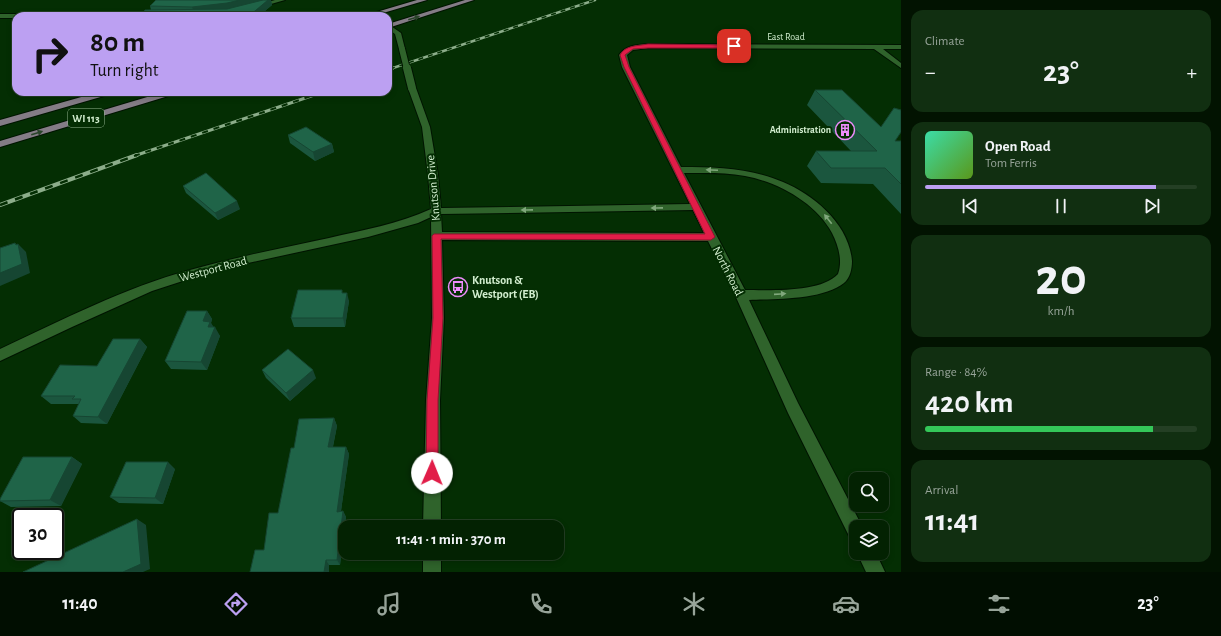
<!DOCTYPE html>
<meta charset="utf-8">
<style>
:root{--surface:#032202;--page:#112f11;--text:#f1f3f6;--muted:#97a499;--line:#243f24;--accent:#bca0f2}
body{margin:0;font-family:"Alegreya Sans",sans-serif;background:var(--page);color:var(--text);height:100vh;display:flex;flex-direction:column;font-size:15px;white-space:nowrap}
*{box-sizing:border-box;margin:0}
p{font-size:13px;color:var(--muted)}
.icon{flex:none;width:22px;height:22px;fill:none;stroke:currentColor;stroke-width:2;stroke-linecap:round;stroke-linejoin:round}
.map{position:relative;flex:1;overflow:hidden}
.side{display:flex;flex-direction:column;gap:10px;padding:10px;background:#021301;width:320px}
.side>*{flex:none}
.hud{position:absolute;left:12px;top:12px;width:380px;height:84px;border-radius:12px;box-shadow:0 2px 6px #0003,0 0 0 1px var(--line);background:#bca0f2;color:#111;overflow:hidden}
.fabs{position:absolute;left:849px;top:472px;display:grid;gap:8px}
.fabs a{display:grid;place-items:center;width:40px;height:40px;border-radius:8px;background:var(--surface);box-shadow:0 2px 6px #0003,0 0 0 1px var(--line);font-size:20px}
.speed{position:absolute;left:12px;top:508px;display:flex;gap:8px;font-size:20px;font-weight:700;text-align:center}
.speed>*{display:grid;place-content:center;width:52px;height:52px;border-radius:50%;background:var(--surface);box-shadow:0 2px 6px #0003,0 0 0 1px var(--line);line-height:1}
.speed .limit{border:2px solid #111;border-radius:6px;background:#fff;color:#111}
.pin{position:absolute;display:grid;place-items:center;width:34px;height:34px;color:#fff;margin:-17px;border-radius:8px;box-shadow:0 2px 6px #0006}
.me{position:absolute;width:44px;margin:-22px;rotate:1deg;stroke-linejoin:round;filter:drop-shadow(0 0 3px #0008)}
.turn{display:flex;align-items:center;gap:14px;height:84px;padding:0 12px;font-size:18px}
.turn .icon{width:52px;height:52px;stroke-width:2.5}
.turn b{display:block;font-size:28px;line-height:34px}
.big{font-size:30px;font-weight:700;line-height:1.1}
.side .widget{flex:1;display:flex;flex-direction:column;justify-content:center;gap:6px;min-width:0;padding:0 14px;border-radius:12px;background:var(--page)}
.side .dial{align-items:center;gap:0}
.dial b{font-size:52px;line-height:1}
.song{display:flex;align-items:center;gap:12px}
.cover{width:48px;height:48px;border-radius:6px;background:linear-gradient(135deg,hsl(160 70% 55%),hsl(90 70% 35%))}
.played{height:4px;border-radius:2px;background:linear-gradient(90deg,var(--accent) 85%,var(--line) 85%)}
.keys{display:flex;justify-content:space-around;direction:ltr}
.heat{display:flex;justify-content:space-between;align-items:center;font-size:22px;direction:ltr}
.charge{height:6px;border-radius:3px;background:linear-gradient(90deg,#34c759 84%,var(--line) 0)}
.trip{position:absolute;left:338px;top:520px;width:226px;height:40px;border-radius:12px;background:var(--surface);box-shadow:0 2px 6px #0003,0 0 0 1px var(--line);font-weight:700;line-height:40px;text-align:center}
.menu{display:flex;height:64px;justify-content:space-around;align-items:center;background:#010e01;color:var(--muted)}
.menu .icon{width:28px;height:28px}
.menu .current{color:var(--accent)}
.menu b{font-size:18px;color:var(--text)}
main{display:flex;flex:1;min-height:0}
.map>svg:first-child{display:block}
</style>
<main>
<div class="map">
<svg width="901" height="572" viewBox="0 0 901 572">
<rect width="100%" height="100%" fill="#042e03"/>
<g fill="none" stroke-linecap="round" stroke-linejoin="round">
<g stroke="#001400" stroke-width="2">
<g id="minor">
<polygon points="275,0 285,0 257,8 254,6"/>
<polygon points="0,14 155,14 158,16 16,16 16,18 0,18"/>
<polygon points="388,24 401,33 405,49 404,50 399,49 395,34 388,29"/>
<path d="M648,44l253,1v4h-18l18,14v5l-27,-19 -226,-1 -15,2 -6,5 3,12 51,100c35,0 69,1 102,15 31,13 66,42 69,79 0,8 -2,17 -8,22 -21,17 -69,16 -95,17l49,103 64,123 1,1h-7v14l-6,-3 -62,-125 -53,-118 -27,-54 -266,-1 2,78 -4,82 1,127h-18l3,-127 6,-82 -1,-101 -13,6 -50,14 -120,26 -56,15 -40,13 -80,36 -72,34v-12c62,-29 124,-61 190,-79 46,-13 92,-22 139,-32 34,-8 69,-14 102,-29l-3,-34 -6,-48 -14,-39 4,-2 4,2 14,39 8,48 3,33 249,-4 -68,-137 -3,-12c7,-10 18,-10 29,-11zM684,173c20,0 41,-1 61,3 33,6 71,27 87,57 6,12 11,27 6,41 -17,19 -69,16 -93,16zM693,210l11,23 -262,-1 -1,-18z"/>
<rect x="423" y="553" width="18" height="19"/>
<polygon points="857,553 876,553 885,572 866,572"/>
</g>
</g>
<g stroke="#001400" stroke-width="2">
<g id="major">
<polygon points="417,0 427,0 373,16 363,16"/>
<polygon points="465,0 474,0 388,28 388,24"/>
<polygon points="99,92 112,92 111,94 0,126 0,120"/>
<polygon points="164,92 176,92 175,94 0,147 0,141"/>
</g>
</g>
<use href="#minor" fill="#2f632b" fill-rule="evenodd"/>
<use href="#major" fill="#847c86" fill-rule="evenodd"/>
<g stroke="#8cad8a" stroke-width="2.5">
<polyline id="rail-far2" points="390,69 595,0"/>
</g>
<g stroke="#8cad8a" stroke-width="3">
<g id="rail-far1">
<polyline points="388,70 393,68"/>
<polyline points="134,156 323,92"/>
</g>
</g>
<g stroke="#8cad8a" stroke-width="4">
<polyline id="rail" points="0,205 137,155"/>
</g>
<use href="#rail-far2" stroke="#042e03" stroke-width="1.5" stroke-dasharray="5" stroke-linecap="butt"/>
<use href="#rail-far1" stroke="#042e03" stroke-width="2" stroke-dasharray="6" stroke-linecap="butt"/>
<use href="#rail" stroke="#042e03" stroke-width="2.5" stroke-dasharray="8" stroke-linecap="butt"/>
<g stroke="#001400" stroke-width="8" stroke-linecap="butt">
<polyline id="minor-bridge-far1" points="402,49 407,69"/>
</g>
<g stroke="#001400" stroke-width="10" stroke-linecap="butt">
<polyline id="minor-bridge" points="407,68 412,88"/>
</g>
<use href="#minor-bridge-far1" stroke="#2f632b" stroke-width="6"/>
<use href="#minor-bridge" stroke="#2f632b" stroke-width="8"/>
</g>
<g fill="#1b563e">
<polygon points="271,0 272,5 259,16 151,10 150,6"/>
<polygon points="815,90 895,141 901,141 901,214 873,184 821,183 807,166 816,151 851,151 807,105"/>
<polygon points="288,135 332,144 334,152 315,161 290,143"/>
<polygon points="183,186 240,209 218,220 186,193"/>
<polygon points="343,293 349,301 345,327 294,327 291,318"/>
<polygon points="207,311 212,319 211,323 213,327 220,336 207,370 171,369 165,361"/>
<polygon points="140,339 147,347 107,424 81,423 73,416 79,404 51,404 41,396 97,366"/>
<polygon points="262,370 316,378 290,401 266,378"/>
<polygon points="334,418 337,426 333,447 346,447 349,454 341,511 343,511 346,517 340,565 329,565 329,572 250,572 264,550 278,513 294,448"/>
<polygon points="72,457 82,464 61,506 11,507 0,501 0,499"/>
<polygon points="175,469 163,504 119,503 110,497"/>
</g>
<g fill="#164632">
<polygon points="240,0 273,0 271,0 272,5 259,16 249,16 229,10 195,14 192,7"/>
<polygon points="332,144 334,152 315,161 313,152"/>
<polygon points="237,201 240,209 218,220 215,213"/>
<polygon points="15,243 19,247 18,244 26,252 30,273 0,286 0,273 16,245"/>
<polygon points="347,293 349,301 345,327 343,318"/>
<polygon points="207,311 212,319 211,323 215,329 215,327 220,336 207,370 201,362 203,321"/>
<polygon points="140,339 147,347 107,424 98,417"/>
<polygon points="313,370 316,378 290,401 286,393"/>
<polygon points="334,418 337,426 331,455 328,447"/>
<polygon points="346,447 349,454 340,518 337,512"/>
<polygon points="72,457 82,464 61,506 50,500"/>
<polygon points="168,462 175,469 163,504 155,498"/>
<polygon points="343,511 346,517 340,565 337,560"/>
<polygon points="137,519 146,525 150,569 143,572 123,572"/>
<polygon points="326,560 329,565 329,572 324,572"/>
</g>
<g fill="#1f6448" stroke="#164632">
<polygon points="156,0 240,0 227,3 192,7 150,6"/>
<polygon points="263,0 268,0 249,16 139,16 145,10 227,9"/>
<polygon points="815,90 842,90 881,127 894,108 901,110 901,132 895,141 901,141 901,184 885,168 831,168 816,151 877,151"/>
<polygon points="306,127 332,144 313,152 288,135"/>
<polygon points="206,173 237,201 215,213 183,186"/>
<polygon points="15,243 16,245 18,244 22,264 0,273 0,248"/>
<polygon points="298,290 342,290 342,293 347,293 343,318 291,318"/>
<polygon points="187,311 207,311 203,321 210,322 208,327 215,327 201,362 165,361"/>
<polygon points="113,339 140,339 98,417 73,416 81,399 72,399 75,396 41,396 60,365 97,366"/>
<polygon points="288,349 313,370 286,393 262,370"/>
<polygon points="334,418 328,447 346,447 337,512 343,511 337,560 326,560 324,572 250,572 255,550 264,550 269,513 278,513 291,448 294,448 299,419"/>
<polygon points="23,457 72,457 50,500 0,501 0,499"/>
<polygon points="126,462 168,462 155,498 110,497"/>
<polygon points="137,519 141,564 123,572 23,572"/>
</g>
<defs><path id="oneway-solid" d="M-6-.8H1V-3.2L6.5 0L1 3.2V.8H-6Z"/></defs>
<g fill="#2a452a">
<use href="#oneway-solid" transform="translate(414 18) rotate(-17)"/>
<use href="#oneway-solid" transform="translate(37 133) rotate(-17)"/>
</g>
<g fill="#80a87c">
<use href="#oneway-solid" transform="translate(712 170) rotate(-178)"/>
<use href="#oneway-solid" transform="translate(657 208) rotate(179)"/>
<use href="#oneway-solid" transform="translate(527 210) rotate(179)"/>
<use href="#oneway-solid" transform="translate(828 219) rotate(-128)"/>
<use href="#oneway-solid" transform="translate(780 294) rotate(-4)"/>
</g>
<path fill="#e11d48" stroke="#92132f" d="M648,44l86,1 2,1 -2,2h-86l-15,1 -8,6 4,12 86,170 -4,3 -270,-1 2,79 -5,82v73l-2,4 -4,2 -4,-2 -2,-4 1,-73 6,-82 -1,-82 2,-2h271l-81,-167 -4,-12c5,-10 18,-9 28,-11z"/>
<defs>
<g id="building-ring" transform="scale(1)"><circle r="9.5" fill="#042e03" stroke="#ec8cfa" stroke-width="1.5"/><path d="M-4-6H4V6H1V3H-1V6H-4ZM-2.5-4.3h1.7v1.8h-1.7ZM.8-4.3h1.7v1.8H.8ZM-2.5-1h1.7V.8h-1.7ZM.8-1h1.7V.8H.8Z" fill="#ec8cfa"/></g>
<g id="bus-ring" transform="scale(1)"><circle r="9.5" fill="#042e03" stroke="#ec8cfa" stroke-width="1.5"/><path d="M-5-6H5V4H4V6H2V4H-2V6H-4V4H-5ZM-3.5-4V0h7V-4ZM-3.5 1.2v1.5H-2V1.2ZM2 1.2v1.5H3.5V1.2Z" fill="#ec8cfa"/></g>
</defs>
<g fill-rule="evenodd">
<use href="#building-ring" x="845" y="130"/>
<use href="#bus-ring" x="458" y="287"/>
</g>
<g text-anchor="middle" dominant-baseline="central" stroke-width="4" stroke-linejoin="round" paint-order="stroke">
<g font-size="10" fill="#d1edce" stroke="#042e03">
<text x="786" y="37">East Road</text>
</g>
<g font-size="10" font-weight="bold" fill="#d1edce" stroke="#042e03" text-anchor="end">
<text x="831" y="130">Administration</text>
</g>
<rect fill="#042e03" stroke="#94b491" stroke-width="1" x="68" y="109" width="36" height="18" rx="3"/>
<g font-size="11" font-weight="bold" fill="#d1edce">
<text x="86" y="118">WI 113</text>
</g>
<g font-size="12" fill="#d1edce" stroke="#042e03">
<text transform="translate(433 188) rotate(-95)">Knutson Drive</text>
<text transform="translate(213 269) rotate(-15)">Westport Road</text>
<text transform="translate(728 271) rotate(63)">North Road</text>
</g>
<g font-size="12" font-weight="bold" fill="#d1edce" stroke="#042e03" text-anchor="start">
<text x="472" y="280">Knutson &amp;<tspan x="472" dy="14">Westport (EB)</tspan></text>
</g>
</g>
</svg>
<div class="fabs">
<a><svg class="icon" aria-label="search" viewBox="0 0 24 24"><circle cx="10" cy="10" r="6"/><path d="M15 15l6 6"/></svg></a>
<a><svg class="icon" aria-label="layers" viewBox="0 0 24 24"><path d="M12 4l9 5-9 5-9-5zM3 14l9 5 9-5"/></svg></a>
</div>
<div class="speed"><div class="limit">30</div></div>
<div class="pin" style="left:734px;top:46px;background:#d93025"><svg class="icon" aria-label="arrive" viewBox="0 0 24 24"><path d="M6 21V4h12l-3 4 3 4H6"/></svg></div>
<svg class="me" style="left:432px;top:473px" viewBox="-20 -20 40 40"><circle r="19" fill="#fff"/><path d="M0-13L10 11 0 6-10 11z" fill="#e11d48"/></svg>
<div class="trip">11:41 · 1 min · 370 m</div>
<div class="hud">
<div class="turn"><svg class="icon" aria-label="right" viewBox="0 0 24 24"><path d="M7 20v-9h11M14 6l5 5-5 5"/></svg><div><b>80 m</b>Turn right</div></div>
</div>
</div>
<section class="side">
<div class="widget"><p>Climate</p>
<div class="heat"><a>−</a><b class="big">23°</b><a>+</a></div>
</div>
<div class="widget">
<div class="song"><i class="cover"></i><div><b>Open Road</b><p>Tom Ferris</p></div></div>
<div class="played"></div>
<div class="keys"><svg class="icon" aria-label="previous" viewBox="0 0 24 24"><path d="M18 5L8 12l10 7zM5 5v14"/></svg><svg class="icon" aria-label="pause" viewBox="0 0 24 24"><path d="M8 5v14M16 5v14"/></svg><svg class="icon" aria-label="next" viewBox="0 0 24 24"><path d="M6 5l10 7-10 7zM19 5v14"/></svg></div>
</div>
<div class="widget dial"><b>20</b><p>km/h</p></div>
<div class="widget"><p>Range · 84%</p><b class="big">420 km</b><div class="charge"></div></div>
<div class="widget"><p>Arrival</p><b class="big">11:41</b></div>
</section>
</main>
<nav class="menu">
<b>11:40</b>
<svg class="icon current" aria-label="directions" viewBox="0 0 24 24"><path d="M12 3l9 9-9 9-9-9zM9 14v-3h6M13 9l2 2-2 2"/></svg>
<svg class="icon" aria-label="music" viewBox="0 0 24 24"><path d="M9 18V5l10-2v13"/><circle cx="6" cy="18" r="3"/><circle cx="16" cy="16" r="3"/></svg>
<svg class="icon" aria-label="phone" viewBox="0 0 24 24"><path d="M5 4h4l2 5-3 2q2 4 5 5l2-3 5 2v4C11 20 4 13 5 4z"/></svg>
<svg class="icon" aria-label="climate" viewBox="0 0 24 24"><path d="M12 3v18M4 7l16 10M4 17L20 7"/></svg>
<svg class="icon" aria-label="car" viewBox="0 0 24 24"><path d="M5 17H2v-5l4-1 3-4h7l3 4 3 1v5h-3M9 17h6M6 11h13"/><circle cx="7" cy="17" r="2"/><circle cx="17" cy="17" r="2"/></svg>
<svg class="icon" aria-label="filters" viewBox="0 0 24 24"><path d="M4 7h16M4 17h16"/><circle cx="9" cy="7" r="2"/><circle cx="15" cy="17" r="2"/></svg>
<b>23°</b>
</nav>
